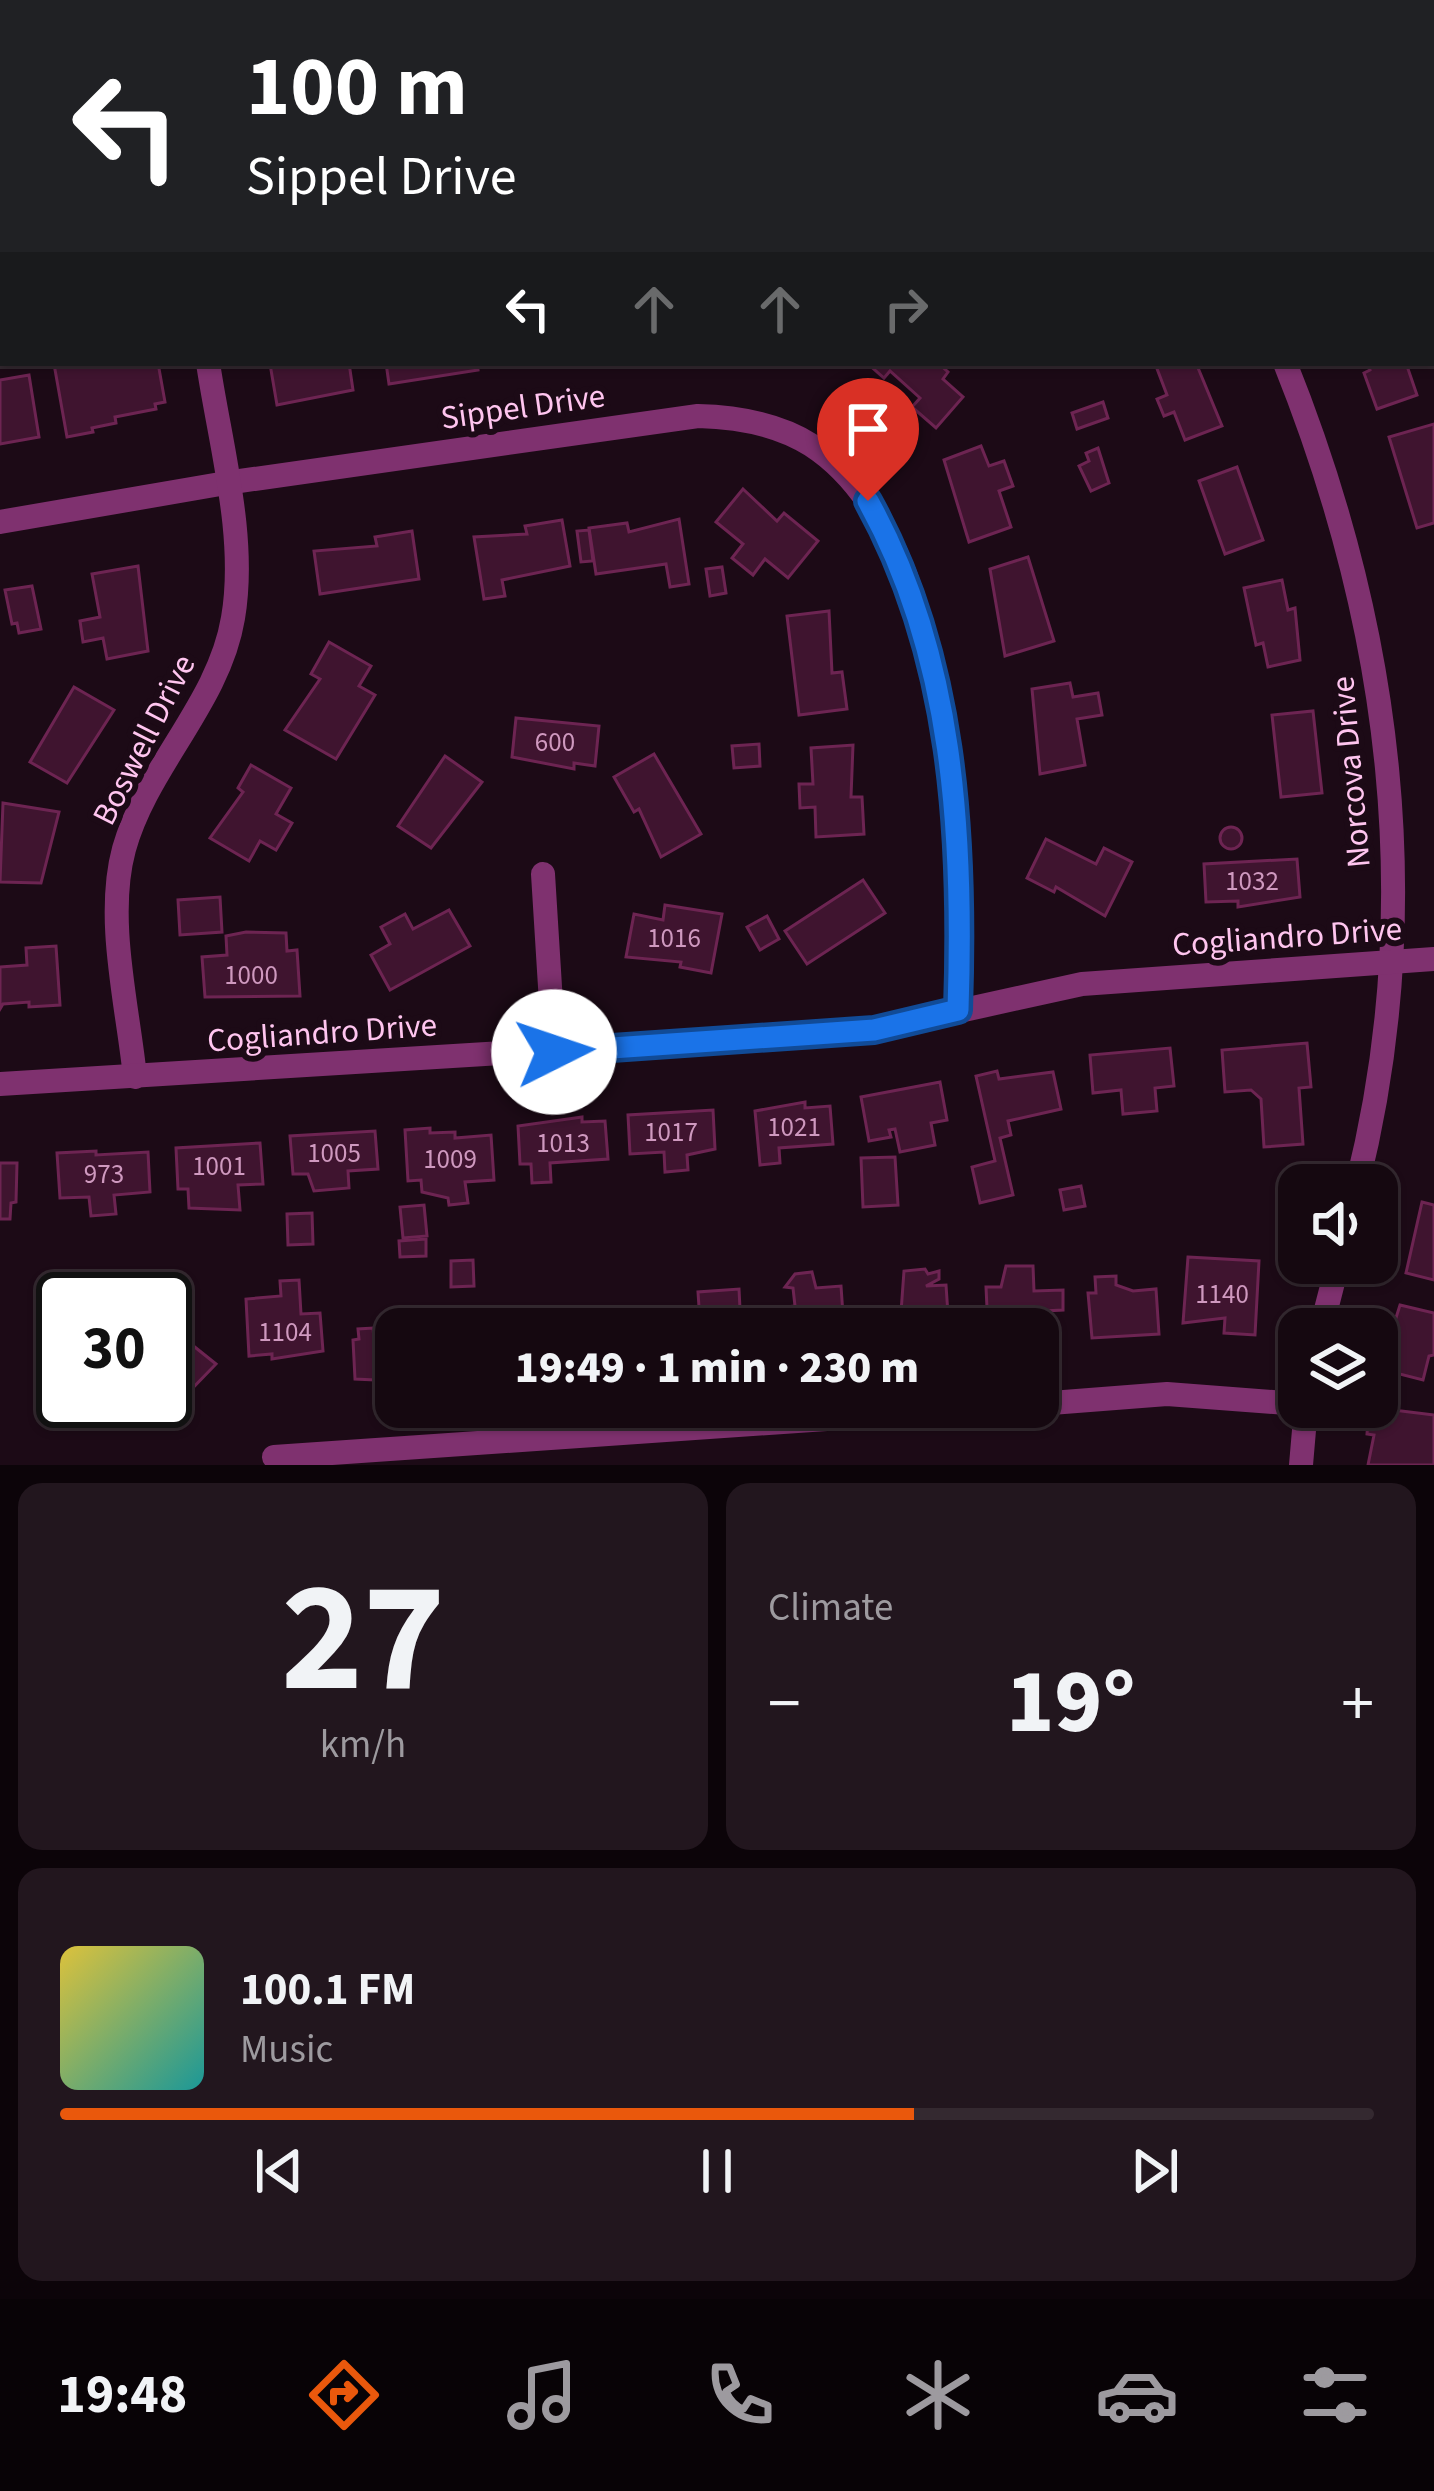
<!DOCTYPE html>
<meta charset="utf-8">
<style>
:root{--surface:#150810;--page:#22161e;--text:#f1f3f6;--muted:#9d9a9f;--line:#342930;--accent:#ea580c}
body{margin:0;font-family:"Source Sans 3",sans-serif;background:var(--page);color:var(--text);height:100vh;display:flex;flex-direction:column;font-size:45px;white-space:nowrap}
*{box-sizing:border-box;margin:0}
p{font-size:39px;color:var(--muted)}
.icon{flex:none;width:66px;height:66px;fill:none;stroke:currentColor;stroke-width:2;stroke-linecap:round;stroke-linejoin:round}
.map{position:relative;height:1465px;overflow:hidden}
.side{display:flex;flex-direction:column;gap:18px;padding:18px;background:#0c0409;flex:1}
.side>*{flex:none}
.guide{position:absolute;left:0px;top:0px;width:1434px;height:366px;box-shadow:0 3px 9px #0004,0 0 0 3px var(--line);background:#202124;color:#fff;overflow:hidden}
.tools{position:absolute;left:1278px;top:1164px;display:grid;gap:24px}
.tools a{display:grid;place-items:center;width:120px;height:120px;border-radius:24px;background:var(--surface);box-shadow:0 3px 9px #0004,0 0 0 3px var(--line);font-size:60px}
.speed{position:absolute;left:36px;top:1272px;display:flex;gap:24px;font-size:60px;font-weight:700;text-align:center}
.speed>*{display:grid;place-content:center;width:156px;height:156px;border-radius:50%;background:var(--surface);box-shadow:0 3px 9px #0004,0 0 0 3px var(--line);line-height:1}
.speed .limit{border:6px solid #111;border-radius:18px;background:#fff;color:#111}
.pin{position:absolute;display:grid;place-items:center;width:102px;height:102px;color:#fff;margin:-123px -51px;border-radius:50% 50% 50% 0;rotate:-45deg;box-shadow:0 0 12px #0007}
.pin .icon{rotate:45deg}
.me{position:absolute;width:132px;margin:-66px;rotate:86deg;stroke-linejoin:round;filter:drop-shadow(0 0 9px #0008)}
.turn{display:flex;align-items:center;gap:42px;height:252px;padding:0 48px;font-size:54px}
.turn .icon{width:156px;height:156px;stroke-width:2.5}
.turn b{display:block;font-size:84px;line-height:102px}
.lanes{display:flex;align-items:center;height:114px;padding:0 48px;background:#0003;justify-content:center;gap:60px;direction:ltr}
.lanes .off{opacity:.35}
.big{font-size:90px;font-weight:800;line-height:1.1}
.side .card{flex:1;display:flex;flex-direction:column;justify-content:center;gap:18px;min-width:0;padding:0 42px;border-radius:24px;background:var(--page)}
.side .dial{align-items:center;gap:0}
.dial b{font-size:156px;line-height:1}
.song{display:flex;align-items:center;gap:36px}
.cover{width:144px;height:144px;border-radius:18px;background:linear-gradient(135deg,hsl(50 70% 55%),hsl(180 70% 35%))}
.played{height:12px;border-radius:6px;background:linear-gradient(90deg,var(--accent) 65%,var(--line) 65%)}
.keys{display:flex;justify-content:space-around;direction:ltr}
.heat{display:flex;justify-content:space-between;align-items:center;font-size:66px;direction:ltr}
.side .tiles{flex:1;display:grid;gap:18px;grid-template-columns:1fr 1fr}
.card:last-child{grid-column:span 2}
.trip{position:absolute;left:375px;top:1308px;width:684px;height:120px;border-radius:24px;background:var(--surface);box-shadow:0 3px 9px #0004,0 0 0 3px var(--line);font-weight:800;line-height:120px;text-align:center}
.tab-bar{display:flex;height:192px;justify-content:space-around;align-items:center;background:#080306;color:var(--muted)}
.tab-bar .icon{width:84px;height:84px}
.tab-bar .current{color:var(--accent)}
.tab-bar b{font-size:54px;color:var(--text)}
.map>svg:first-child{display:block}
</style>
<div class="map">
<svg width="1434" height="1465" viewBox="0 0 1434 1465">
<rect width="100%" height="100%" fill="#1c0a16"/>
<g fill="#3f142f" stroke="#6d2452" stroke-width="3">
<polygon points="158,363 165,402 155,404 156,409 115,417 116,423 92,428 93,432 67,437 54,364"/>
<polygon points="275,363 349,363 353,390 277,405 270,364"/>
<polygon points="386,363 477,363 478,370 389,384"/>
<polygon points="867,363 938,363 948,372 943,379 963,397 936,428 912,407 920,398 890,371 884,378"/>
<polygon points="1163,363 1196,363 1222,426 1185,440 1174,412 1164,416 1157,399 1167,395 1156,366"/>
<polygon points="1368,363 1406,363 1417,395 1377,409 1364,373 1370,370"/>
<polygon points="29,375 39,437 0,444 0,380"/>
<polygon points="1103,402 1108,418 1077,429 1072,413"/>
<polygon points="1434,424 1434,523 1417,528 1389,437"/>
<polygon points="981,446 989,466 1004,461 1013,486 999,491 1011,527 969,542 944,460"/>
<polygon points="1098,448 1109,483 1091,491 1079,466 1089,461 1086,453"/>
<polygon points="1237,467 1263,540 1225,554 1199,481"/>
<polygon points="743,489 777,521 784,513 818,541 788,578 765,559 753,575 732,558 743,544 716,522"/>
<polygon points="679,519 689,584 670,587 666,564 596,574 589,528 627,523 629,532"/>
<polygon points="562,520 570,566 502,580 505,596 484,599 474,537 527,534 525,526"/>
<polygon points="589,530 593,561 581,562 577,531"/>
<polygon points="412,531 419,579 320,594 314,551 377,546 375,537"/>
<polygon points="1028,557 1054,641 1005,656 990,569"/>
<polygon points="138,566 148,651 107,659 103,638 83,642 80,621 100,617 92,574"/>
<polygon points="722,567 726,593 710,596 706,569"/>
<polygon points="1282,580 1288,610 1295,608 1300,660 1268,667 1263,643 1256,645 1244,588"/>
<polygon points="32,586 41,629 19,633 17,623 12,624 5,590"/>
<polygon points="829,611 832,673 842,672 847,709 799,715 787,616"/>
<polygon points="329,642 371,666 359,686 375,695 336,759 285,730 320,679 311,674"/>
<polygon points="1070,683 1073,697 1098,693 1102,715 1077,719 1085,765 1040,774 1032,689"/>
<polygon points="74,687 114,710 67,783 30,762"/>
<polygon points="1313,711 1322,793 1281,797 1272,715"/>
<polygon points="516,718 599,726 595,766 574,763 574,769 512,757"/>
<polygon points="759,744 760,766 734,768 732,746"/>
<polygon points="853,745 851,797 862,797 864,834 816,837 815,807 800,808 799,784 813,784 811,748"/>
<polygon points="654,754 701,834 661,857 639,809 634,812 614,777"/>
<polygon points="445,756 482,782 431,848 398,826"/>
<polygon points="251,765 291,788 276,814 292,823 276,850 260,841 249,861 210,838 243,792 238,788"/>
<polygon points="3,803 59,812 41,883 0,882"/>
<circle cx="1231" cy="838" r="11"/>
<polygon points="1046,839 1096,864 1104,848 1132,862 1105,916 1056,887 1054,892 1027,878"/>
<polygon points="1297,859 1300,897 1238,907 1238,901 1206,902 1204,864"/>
<polygon points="863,880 885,913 807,964 785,931"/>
<polygon points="220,897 222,932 180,935 178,900"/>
<polygon points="665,905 722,914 711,973 680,967 681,962 626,957 634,914 663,920"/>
<polygon points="449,910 470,946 390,990 371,955 390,944 381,927 405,914 413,929"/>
<polygon points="767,916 779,939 760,950 747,927"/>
<polygon points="246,932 286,933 287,951 297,950 300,996 205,997 202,957 227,955 226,936"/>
<polygon points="56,946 60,1005 29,1007 29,1002 3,1004 0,1009 0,967 27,965 26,948"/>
<polygon points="1307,1043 1311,1087 1299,1088 1303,1144 1264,1147 1261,1099 1251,1090 1225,1092 1222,1050"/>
<polygon points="1170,1048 1174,1086 1155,1088 1157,1111 1123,1114 1121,1090 1093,1093 1090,1055"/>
<polygon points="997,1071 999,1079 1053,1072 1061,1109 1008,1121 1011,1135 1000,1138 1013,1195 980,1203 972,1167 995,1161 976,1076"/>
<polygon points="940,1082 947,1120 931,1123 935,1145 900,1152 895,1129 889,1130 891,1137 869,1141 861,1097"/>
<polygon points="805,1102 805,1108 830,1106 833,1144 779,1148 780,1163 760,1165 755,1111"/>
<polygon points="713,1110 715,1149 687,1155 688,1170 665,1172 664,1152 630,1154 628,1115"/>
<polygon points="582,1117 582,1122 605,1121 608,1159 550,1163 551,1182 532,1183 531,1164 520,1164 518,1126"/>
<polygon points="430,1128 430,1133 455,1132 455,1138 491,1135 494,1180 465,1182 468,1203 449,1205 448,1198 422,1192 421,1180 408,1181 405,1130"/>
<polygon points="375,1131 378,1169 348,1171 349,1188 314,1191 308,1174 293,1174 290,1136"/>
<polygon points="260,1143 263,1184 238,1185 240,1210 189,1208 188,1189 178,1189 176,1148"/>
<polygon points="96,1151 96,1155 148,1152 150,1192 114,1195 116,1214 91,1216 89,1197 60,1198 57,1153"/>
<polygon points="895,1157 898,1205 863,1207 861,1158"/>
<polygon points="0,1163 17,1163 16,1202 11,1203 10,1219 0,1219"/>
<polygon points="1081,1186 1085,1206 1064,1210 1060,1190"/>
<polygon points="1422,1202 1434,1205 1434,1280 1406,1273"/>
<polygon points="424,1205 427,1236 403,1238 400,1207"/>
<polygon points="312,1213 313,1244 288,1245 287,1214"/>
<polygon points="426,1239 426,1256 400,1257 399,1241"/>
<polygon points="1188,1257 1259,1261 1255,1335 1224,1333 1225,1318 1183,1323"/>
<polygon points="473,1260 474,1286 451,1287 451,1261"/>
<polygon points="1006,1266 1033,1266 1034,1291 1063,1290 1063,1310 1044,1311 1045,1342 1038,1342 1038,1329 988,1329 986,1287 1001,1287"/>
<polygon points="925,1269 928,1274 939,1271 939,1279 926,1286 946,1285 949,1329 876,1329 875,1314 901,1312 904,1271"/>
<polygon points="812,1272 816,1288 841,1286 844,1329 772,1329 771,1319 786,1318 785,1307 795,1306 793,1288 785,1287 795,1274"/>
<polygon points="1116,1276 1116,1285 1133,1291 1156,1289 1159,1334 1092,1338 1088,1293 1096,1293 1095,1277"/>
<polygon points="299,1280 301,1314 320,1313 323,1351 272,1359 272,1354 249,1356 246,1299 281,1296 280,1281"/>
<polygon points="739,1289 741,1329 672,1329 671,1309 699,1307 698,1292"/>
<polygon points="1400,1305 1434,1313 1434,1355 1429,1356 1423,1380 1380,1369"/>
<polygon points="635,1310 637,1329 563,1329 563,1320"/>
<polygon points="519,1313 531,1316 531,1327 494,1329 499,1329 498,1314"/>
<polygon points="373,1328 374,1339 396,1337 396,1381 355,1379 353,1340 359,1339 358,1329"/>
<polygon points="181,1336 216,1364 187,1394 193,1399 186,1407 180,1403 169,1417 150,1401 165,1401 165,1357"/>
<polygon points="1369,1407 1434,1415 1434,1465 1368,1465 1374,1435 1367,1434"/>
</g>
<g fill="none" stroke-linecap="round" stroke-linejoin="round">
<g stroke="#7f316f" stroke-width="24">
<polyline points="1139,0 1140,3"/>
<polyline points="614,3 635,0"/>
<polyline points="0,91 3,90"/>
<path d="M1285,363c106,264 142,543 72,822"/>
<path d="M0,522l226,-39 472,-67c39,1 80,8 113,29 143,92 152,412 147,565"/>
<polyline points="543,874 554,1051"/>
<path d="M135,1077c-7,-70 -30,-158 -11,-228 23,-83 95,-146 109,-231 14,-81 -13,-174 -25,-255"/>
<polyline points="0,1084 873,1030 1082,984 1434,959"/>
<polyline points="1321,1329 1338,1263"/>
<polyline points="1038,1404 1167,1394 1299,1404"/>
<polyline points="274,1457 1001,1407"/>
<polyline points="1301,1465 1306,1407"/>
</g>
</g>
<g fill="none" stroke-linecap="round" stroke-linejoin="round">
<g stroke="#114b97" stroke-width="30">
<path id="route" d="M554,1052l320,-22 84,-20c6,-174 -4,-354 -90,-509"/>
</g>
<use href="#route" stroke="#1a73e8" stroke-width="21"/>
</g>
<g text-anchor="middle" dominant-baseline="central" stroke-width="12" stroke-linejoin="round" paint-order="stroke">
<g font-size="27" fill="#cf99bf">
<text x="555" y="742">600</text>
<text x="1252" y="881">1032</text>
<text x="674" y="938">1016</text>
<text x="251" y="975">1000</text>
<text x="794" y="1127">1021</text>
<text x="671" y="1132">1017</text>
<text x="563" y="1143">1013</text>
<text x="334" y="1153">1005</text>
<text x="450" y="1159">1009</text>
<text x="219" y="1166">1001</text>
<text x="104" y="1174">973</text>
<text x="1222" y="1294">1140</text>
<text x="285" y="1332">1104</text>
</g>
<g font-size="33" fill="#ffc5ef" stroke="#1c0a16">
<text transform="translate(523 407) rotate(-8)">Sippel Drive</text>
<text transform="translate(144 740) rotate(-63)">Boswell Drive</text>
<text transform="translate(1351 772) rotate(-95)">Norcova Drive</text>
<text transform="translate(1287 937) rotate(-4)">Cogliandro Drive</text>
<text transform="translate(322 1033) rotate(-4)">Cogliandro Drive</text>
</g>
</g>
</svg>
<div class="tools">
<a><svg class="icon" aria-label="sound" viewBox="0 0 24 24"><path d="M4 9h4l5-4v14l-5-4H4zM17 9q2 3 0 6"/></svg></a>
<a><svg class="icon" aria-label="layers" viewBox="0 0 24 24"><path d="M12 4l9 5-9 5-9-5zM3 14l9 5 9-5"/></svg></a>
</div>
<div class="speed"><div class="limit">30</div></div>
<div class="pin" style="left:868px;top:501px;background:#d93025"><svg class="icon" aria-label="arrive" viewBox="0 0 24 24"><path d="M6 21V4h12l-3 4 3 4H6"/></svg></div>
<svg class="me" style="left:554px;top:1052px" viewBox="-20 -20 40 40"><circle r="19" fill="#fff"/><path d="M0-13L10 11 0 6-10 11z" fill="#1a73e8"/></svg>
<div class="trip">19:49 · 1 min · 230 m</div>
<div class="guide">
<div class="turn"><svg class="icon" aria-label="left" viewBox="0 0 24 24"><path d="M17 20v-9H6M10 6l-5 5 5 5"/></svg><div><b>100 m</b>Sippel Drive</div></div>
<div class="lanes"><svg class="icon" aria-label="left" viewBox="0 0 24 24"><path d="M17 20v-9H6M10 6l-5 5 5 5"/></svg><svg class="icon off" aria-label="ahead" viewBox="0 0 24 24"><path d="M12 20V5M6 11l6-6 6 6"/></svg><svg class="icon off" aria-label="ahead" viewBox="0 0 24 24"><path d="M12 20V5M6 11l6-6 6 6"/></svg><svg class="icon off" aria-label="right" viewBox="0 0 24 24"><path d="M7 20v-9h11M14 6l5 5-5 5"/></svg></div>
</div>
</div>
<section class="side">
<div class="tiles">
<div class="card dial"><b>27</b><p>km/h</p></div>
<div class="card"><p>Climate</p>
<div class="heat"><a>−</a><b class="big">19°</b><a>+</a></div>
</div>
<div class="card">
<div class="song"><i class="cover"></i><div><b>100.1 FM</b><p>Music</p></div></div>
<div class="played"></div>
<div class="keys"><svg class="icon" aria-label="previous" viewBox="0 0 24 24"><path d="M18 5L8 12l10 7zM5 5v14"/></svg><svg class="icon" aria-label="pause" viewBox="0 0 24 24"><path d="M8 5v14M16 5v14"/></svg><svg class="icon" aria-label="next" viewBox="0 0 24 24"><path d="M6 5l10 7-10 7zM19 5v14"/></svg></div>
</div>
</div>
</section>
<nav class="tab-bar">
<b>19:48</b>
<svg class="icon current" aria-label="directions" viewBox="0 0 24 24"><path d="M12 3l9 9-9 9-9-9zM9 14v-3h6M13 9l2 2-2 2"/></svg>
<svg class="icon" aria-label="music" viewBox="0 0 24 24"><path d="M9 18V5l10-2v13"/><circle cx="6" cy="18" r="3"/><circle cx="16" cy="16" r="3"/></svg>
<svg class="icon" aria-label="phone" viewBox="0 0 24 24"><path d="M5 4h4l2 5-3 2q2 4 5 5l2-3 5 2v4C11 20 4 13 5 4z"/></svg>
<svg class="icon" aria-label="climate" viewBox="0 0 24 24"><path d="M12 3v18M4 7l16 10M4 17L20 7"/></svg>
<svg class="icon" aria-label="car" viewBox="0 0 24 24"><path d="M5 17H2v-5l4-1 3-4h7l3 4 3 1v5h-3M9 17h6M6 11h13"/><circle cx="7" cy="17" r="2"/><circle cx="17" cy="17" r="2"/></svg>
<svg class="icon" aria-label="filters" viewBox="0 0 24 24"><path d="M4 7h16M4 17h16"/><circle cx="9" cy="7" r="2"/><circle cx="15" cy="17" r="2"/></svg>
</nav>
